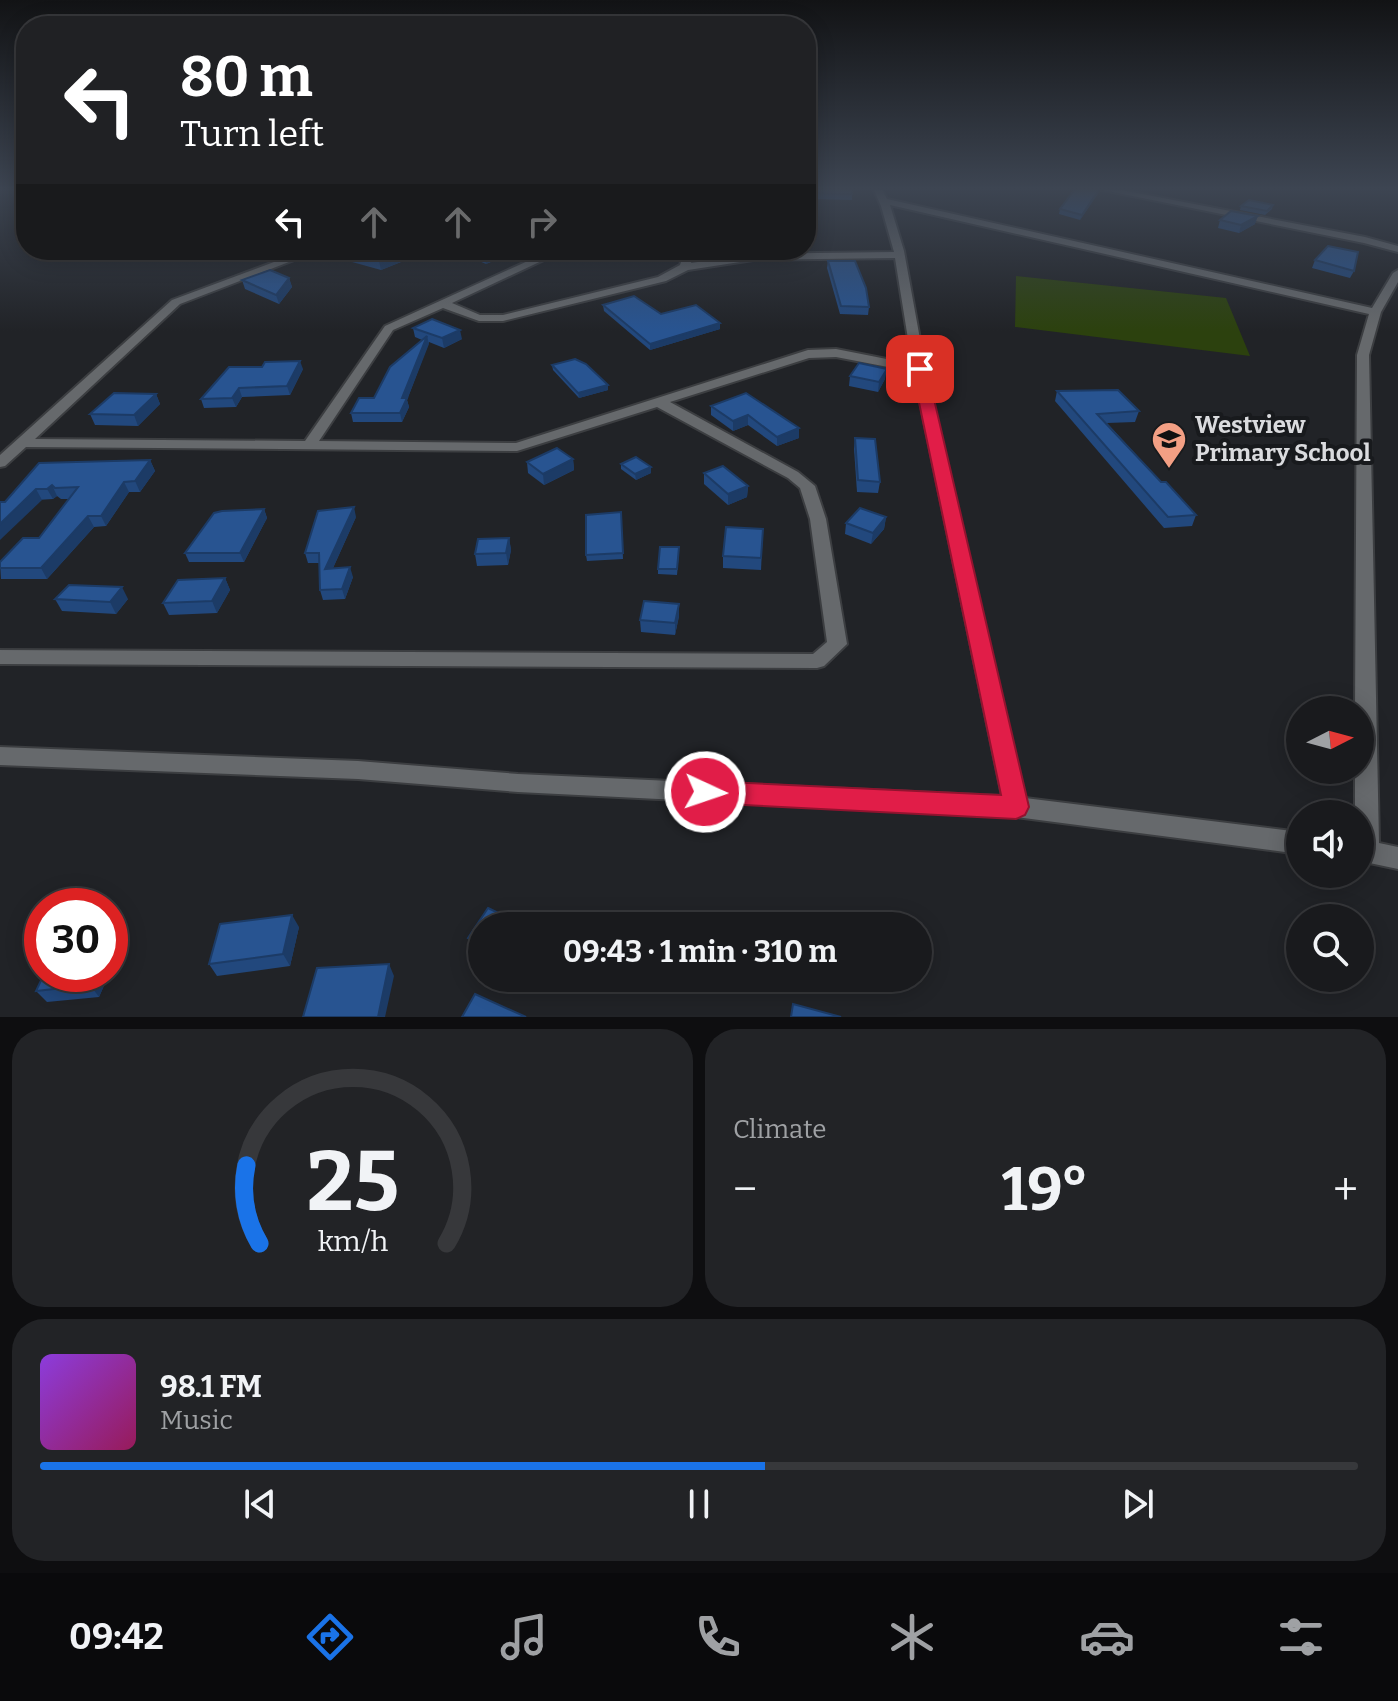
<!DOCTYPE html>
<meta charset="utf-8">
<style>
:root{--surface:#191a1d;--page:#222326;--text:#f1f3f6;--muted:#9fa1a4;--line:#37383b;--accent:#1a73e8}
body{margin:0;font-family:Bitter,serif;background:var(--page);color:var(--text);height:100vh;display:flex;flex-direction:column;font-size:30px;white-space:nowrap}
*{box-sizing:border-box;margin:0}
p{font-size:26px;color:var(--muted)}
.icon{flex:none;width:44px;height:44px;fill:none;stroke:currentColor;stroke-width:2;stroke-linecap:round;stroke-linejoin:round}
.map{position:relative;height:1017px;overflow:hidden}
.side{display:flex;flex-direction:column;gap:12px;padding:12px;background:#0e0e10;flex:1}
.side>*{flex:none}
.guide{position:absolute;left:16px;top:16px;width:800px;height:244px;border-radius:32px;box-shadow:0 4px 20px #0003,0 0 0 2px var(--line);background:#202124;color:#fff;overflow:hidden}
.needle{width:52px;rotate:84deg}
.controls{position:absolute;left:1286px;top:696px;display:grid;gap:16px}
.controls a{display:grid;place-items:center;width:88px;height:88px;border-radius:50%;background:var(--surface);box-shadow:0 4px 20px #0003,0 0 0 2px var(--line);font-size:40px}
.speed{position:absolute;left:24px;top:888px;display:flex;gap:16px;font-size:40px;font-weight:700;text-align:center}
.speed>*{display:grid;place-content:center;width:104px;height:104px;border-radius:50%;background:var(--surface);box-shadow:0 4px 20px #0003,0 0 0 2px var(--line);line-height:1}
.speed .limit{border:12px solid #d22;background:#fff;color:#111}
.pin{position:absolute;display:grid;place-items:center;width:68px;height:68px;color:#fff;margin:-34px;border-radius:16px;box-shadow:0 4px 12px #0006}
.me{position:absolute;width:88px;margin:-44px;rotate:93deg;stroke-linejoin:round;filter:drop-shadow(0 0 6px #0008)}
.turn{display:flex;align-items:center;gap:28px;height:168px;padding:0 32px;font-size:36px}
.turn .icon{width:104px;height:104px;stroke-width:2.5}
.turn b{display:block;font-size:56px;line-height:68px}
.lanes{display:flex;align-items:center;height:76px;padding:0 32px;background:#0003;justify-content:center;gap:40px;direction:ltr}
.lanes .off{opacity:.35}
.big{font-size:60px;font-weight:700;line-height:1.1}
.side .tile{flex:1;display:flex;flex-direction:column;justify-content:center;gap:12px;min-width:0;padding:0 28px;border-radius:32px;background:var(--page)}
.side .dial{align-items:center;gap:0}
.dial svg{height:208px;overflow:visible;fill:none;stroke:var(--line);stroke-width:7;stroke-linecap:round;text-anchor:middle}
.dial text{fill:var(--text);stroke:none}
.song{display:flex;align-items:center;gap:24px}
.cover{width:96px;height:96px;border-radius:12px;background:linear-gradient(135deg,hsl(270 70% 55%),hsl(330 70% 35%))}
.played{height:8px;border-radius:4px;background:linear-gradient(90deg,var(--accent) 55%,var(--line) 55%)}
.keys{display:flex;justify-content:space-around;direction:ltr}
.heat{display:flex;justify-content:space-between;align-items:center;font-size:44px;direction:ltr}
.side .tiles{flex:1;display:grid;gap:12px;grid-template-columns:1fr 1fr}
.tile:last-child{grid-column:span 2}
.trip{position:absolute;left:468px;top:912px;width:464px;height:80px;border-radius:40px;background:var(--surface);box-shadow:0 4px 20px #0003,0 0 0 2px var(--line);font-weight:700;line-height:80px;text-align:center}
.tab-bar{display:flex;height:128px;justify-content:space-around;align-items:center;background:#0a0a0c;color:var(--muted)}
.tab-bar .icon{width:56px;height:56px}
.tab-bar .selected{color:var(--accent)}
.tab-bar b{font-size:36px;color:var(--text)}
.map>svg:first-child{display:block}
</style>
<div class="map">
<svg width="1398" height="1017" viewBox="0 0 1398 1017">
<rect width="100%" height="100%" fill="#212327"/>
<polygon fill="#2c410e" points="1016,276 1226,298 1250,356 1015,327"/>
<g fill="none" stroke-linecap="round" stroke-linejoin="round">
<g stroke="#3c3e41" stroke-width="4">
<g id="street">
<path d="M873,188h8l6,11 485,109 21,-35 5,-3v12l-17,30 -12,43 10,488 19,4v22l-38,-8v-47h-5v-44h5v-60h-5l2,-355 12,-41 -479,-109 14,46 22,121 99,426 275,34v22l-284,-37 -498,-25 -160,-13 -358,-14v-18l358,14 160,13 484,22 -88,-424 -78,-15 -27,1 -139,44 128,70 17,14 11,33 21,125 -23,22 -7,2 -817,-4v-14l813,4 14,-12 -17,-123 -10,-31 -12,-10 -131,-71 -140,44 -491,-4 -21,19 -5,1v-12l172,-155 134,-50h14l-140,54 -145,135 270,2 80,-115 167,-76h13l-113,53 28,12h23l155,-38 22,-12 5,-15h10l-4,13 62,-9 141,-2 -13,-46zM895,258l17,106 -76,-15 -28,1 -292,93 -197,-2 74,-111 50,-22 36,13h24l163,-40 22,-11 65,-10z"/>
<polygon points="1093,188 1111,188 1365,237 1398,246 1398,252 1364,243"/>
</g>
</g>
<use href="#street" fill="#66696c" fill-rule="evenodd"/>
</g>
<g fill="#22487d">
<polygon points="806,188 852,194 852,200 808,199 808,227 806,227"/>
<polygon points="1099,192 1080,220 1059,214 1060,209"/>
<polygon points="1273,205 1272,209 1265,215 1240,210 1241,206"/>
<polygon points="1220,220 1255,224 1239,233 1218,228"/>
<polygon points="332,250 409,250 411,258 381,270 334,257"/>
<polygon points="454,250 520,250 486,264"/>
<polygon points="1315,260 1354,271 1350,278 1312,268"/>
<polygon points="828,261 869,307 868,315 840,314 827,268"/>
<polygon points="289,278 292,287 279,304 245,289 242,280"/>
<polygon points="603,305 661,314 720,329 650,350 604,311"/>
<polygon points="413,328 462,339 444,348 429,342 407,400 409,407 402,422 353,422 351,413 374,398 422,340 415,337"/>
<polygon points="552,365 608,390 579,398 553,370"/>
<polygon points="303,369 290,395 242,397 236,407 204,408 201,399"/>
<polygon points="850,376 885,379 878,392 849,386"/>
<polygon points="1057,391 1139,411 1135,422 1107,423 1161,482 1196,515 1192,526 1164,528 1055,401"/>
<polygon points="746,393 799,438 777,446 748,425 733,431 711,415 711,406"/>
<polygon points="156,394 160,404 138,426 95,425 90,414"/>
<polygon points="855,438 880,482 878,493 857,492 854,449"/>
<polygon points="573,459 574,470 544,485 528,473 527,462"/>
<polygon points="150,460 155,471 140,492 129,492 106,526 94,527 47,579 1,579 0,562 39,538 69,499 61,499 57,496 53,499 5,502 39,463"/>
<polygon points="621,464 651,467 651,473 636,480 621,469"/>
<polygon points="704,473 748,486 747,497 728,505 704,484"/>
<polygon points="264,509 267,518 244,562 189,562 185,553"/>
<polygon points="621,512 623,559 587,561 586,555"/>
<polygon points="356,517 333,568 353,577 345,599 323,600 320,590 319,563 308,563 305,553"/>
<polygon points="886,517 884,529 871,544 845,534 846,523"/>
<polygon points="763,529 761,570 723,568 723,556"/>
<polygon points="509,538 511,550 508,565 477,566 475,554"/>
<polygon points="679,553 677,575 658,574 658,569"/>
<polygon points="225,578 230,590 217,613 169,615 163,603"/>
<polygon points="55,599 128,599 116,614 62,611"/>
<polygon points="679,616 675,635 641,632 640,620"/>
<polygon points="482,926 482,955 471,950 468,938"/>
<polygon points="299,927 290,966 217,976 209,964"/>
<polygon points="109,974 99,997 47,1002 36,991"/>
</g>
<g fill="#1c3b66">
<polygon points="1100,188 1099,192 1080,220 1082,215"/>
<polygon points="1258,216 1255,224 1239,233 1241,225"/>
<polygon points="407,250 409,250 411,258 381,270 379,261"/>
<polygon points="503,250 520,250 486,264 485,257"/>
<polygon points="289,278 292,287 279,304 276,295"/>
<polygon points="720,323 720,329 650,350 650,344"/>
<polygon points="460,330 462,339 444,348 442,338"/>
<polygon points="427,336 429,344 407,400 409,407 402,422 400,413 402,398"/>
<polygon points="300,361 303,369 290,395 287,386"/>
<polygon points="887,369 885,379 878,392 879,382"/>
<polygon points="608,385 608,390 579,398 578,393"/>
<polygon points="239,388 242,397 236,407 232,398"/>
<polygon points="156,394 160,404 138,426 134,415"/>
<polygon points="748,415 748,425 733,431 733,421"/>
<polygon points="799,428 799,438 777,446 777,437"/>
<polygon points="573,459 574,470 544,485 543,474"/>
<polygon points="150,460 155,471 140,492 135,481"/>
<polygon points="651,467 651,473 636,480 635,474"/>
<polygon points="124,482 129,492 106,526 101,516"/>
<polygon points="52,485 57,496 53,499 47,489"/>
<polygon points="748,486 747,497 728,505 728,494"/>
<polygon points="36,489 42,500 0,540 0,524"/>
<polygon points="354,507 356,517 328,579 325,569"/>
<polygon points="264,509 267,518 244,562 240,553"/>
<polygon points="88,516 94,527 47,579 41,568"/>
<polygon points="886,517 884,529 871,544 873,533"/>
<polygon points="509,538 511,550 508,565 506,553"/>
<polygon points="350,567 353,577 345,599 342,589"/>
<polygon points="225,578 230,590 217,613 212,601"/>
<polygon points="122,587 128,599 116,614 110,602"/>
<polygon points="679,604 679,616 675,635 675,623"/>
<polygon points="292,915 299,927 290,966 283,954"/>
<polygon points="110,956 114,961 110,971"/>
<polygon points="389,964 394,976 385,1017 378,1017"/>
<polygon points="94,974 109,974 99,997 90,985"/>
</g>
<g fill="#285491" stroke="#1c3b66" stroke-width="2">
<polygon points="806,188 850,188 852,194 808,193 808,221 806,221"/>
<polygon points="1076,188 1100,188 1082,215 1060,209"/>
<polygon points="1249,200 1273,205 1267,211 1241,206"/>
<polygon points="1231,211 1258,216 1241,225 1220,220"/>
<polygon points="1328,246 1358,252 1354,271 1315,260"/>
<polygon points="338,250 407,250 379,261"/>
<polygon points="469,250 503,250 485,257"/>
<polygon points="828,261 855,261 866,288 869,307 841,306"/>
<polygon points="270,270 289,278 276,295 242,280"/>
<polygon points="634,296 661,314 696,305 720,323 650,344 603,305"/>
<polygon points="432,319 460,330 442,338 413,328"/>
<polygon points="427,336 402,398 407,398 400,413 351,413 359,398 374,398 390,367"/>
<polygon points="575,359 586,364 608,385 578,393 552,365"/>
<polygon points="300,361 287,386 239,388 232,398 201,399 229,367 262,367 265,362"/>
<polygon points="859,363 887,369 879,382 850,376"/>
<polygon points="1118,390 1139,411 1097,414 1161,482 1166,482 1196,515 1168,517 1057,391"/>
<polygon points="114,393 156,394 134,415 90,414"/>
<polygon points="746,393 799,428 777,437 748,415 733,421 711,406"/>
<polygon points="855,438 875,439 880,482 858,480"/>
<polygon points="557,448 573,459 543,474 527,462"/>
<polygon points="636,457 651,467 635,474 621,464"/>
<polygon points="150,460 135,481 124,482 101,516 88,516 41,568 0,568 0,562 23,538 39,538 78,487 55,488 52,485 47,489 36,489 0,524 0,502 5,502 39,463"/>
<polygon points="723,466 748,486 728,494 704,473"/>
<polygon points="354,507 325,569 350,567 342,589 320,590 319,553 305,553 318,511"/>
<polygon points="860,508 886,517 873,533 846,523"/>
<polygon points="264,509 240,553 185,553 214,513 222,511"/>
<polygon points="621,512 623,553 586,555 586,515"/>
<polygon points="726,527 763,529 761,558 723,556"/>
<polygon points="509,538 506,553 475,554 478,539"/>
<polygon points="660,547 679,547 677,569 658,569"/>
<polygon points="225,578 212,601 163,603 178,580"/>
<polygon points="69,585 122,587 110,602 55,599"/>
<polygon points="644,601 679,604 675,623 640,620"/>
<polygon points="488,908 525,926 482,926 482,945 468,938"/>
<polygon points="292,915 283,954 209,964 220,924"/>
<polygon points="389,964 378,1017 303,1017 317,968"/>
<polygon points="44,974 94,974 90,985 36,991"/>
<polygon points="475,994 526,1017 462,1017"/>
<polygon points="793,1004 841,1017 791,1017"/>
</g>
<linearGradient id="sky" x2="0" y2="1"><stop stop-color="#121315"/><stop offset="0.57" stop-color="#3d4552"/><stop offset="1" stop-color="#3d4552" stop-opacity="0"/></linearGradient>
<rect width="1398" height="331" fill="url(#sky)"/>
<polygon fill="#e11d48" stroke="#92132f" stroke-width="2" points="920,364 927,369 1029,807 1025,815 1016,819 705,803 696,800 692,792 696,784 705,781 1001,795 912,369"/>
<defs>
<g id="school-pin" transform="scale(1.8)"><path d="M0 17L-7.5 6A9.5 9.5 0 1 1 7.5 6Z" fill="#f39f84" stroke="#181a1d"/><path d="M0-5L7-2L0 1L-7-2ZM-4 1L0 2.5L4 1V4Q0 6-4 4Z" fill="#111"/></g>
</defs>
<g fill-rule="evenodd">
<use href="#school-pin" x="1169" y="439"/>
</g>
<g text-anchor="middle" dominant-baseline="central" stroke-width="8" stroke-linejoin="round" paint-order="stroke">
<g font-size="24" font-weight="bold" fill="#dadbde" stroke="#181a1d" text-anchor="start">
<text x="1195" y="425">Westview<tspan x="1195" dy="28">Primary School</tspan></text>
</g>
</g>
</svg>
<div class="controls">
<a><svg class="needle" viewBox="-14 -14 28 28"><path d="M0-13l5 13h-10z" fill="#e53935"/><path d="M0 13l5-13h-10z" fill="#9fa1a4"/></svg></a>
<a><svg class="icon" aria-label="sound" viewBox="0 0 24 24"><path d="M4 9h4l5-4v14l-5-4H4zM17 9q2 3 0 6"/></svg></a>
<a><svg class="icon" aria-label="search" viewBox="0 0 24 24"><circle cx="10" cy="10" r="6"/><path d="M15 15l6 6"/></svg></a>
</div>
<div class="speed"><div class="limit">30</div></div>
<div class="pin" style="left:920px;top:369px;background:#d93025"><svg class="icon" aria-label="arrive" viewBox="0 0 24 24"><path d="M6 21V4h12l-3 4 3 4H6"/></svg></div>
<svg class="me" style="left:705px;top:792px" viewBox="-20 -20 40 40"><circle r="17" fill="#e11d48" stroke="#fff" stroke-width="3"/><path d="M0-11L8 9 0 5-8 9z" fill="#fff"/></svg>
<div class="trip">09:43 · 1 min · 310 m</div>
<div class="guide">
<div class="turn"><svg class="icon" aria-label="left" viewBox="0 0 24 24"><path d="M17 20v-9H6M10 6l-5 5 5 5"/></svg><div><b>80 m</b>Turn left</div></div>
<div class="lanes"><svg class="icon" aria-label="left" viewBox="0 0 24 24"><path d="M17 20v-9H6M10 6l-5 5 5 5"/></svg><svg class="icon off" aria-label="ahead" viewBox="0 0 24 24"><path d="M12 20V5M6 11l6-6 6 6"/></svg><svg class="icon off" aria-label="ahead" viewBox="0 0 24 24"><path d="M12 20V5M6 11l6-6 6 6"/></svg><svg class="icon off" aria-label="right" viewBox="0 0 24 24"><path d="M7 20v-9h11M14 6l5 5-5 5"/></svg></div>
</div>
</div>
<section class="side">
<div class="tiles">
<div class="tile dial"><svg viewBox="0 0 100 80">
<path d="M14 69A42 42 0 1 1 86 69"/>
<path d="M14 69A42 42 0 0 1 9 39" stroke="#1a73e8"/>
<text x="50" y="56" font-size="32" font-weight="700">25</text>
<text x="50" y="72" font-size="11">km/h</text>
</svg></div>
<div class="tile"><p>Climate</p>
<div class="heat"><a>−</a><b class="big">19°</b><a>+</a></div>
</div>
<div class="tile">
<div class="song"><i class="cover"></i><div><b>98.1 FM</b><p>Music</p></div></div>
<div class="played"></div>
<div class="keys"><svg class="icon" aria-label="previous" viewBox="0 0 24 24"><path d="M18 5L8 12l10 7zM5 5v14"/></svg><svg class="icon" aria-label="pause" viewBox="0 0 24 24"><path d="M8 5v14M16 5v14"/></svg><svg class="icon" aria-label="next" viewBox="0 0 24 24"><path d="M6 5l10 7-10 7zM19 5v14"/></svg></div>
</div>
</div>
</section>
<nav class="tab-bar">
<b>09:42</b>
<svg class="icon selected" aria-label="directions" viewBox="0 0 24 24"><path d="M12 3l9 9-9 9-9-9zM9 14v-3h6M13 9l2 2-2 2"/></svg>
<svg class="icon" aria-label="music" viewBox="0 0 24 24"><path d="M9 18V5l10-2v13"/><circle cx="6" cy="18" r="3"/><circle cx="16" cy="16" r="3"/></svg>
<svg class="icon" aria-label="phone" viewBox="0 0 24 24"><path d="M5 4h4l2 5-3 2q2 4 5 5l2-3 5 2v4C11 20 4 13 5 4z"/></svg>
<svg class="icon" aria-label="climate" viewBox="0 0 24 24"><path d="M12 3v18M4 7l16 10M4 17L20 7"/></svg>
<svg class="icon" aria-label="car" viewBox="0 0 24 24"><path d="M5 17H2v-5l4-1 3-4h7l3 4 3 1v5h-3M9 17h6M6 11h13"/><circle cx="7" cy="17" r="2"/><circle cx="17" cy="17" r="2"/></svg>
<svg class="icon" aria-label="filters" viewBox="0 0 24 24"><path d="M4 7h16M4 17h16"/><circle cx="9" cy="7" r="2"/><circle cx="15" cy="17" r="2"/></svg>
</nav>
